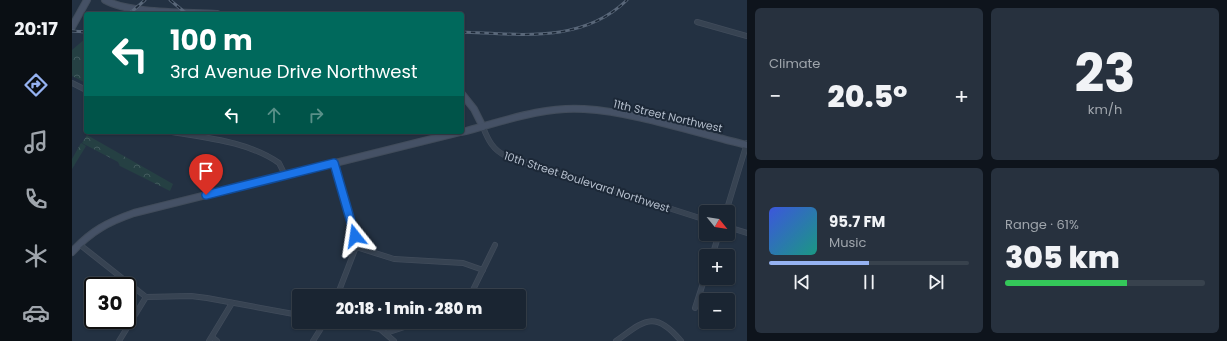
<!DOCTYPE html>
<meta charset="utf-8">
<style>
:root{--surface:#1a2532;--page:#27313e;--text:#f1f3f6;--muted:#9fa5ac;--line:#38424d;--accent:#95b2f1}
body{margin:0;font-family:Poppins,sans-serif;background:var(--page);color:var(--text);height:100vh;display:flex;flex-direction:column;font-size:15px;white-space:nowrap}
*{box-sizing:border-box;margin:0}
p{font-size:13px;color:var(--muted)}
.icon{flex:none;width:22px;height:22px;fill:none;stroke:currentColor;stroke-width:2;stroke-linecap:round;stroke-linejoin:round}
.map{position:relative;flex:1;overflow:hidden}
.side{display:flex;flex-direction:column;gap:8px;padding:8px;background:#0e141c;width:480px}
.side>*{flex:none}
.guide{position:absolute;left:12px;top:12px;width:380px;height:122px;border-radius:4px;box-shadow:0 1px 3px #0004,0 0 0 1px var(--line);background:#00695c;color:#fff;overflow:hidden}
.needle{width:26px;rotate:120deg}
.buttons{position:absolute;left:627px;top:205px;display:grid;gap:8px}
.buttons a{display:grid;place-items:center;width:36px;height:36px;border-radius:4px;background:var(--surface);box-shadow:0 1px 3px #0004,0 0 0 1px var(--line);font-size:20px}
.speed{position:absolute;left:12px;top:277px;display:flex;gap:8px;font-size:20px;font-weight:700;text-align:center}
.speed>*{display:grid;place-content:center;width:52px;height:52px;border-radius:50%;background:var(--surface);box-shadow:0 1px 3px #0004,0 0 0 1px var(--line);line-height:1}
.speed .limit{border:2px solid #111;border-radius:6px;background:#fff;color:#111}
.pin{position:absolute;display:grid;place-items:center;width:34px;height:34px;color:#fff;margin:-41px -17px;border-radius:50% 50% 50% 0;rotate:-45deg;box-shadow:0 0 4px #0007}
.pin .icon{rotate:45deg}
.me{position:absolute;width:44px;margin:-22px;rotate:345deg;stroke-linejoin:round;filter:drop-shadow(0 0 3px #0008)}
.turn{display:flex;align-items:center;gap:14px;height:84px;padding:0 20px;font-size:18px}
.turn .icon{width:52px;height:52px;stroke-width:2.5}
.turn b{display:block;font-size:28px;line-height:34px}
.lanes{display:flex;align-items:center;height:38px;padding:0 20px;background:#0003;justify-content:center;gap:20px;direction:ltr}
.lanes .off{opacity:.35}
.big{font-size:30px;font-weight:800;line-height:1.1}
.side .widget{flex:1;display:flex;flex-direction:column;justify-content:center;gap:6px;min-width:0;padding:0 14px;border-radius:6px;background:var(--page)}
.side .dial{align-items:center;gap:0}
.dial b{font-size:52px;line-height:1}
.song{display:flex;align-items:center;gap:12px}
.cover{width:48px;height:48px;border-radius:6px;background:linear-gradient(135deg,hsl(230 70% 55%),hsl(170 70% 35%))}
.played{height:4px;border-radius:2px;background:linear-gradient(90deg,var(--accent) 50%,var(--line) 50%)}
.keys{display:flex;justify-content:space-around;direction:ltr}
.heat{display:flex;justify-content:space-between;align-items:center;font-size:22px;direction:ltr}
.charge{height:6px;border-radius:3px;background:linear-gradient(90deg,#34c759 61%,var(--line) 0)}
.side .tiles{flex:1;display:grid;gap:8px;grid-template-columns:repeat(2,1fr)}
.trip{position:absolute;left:220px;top:289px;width:234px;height:40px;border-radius:4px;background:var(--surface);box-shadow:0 1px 3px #0004,0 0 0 1px var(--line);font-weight:800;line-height:40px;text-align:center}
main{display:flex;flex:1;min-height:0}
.tab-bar{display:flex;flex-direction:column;width:72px;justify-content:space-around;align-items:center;background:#0a0f14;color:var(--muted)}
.tab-bar .icon{width:28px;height:28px}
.tab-bar .selected{color:var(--accent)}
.tab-bar b{font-size:18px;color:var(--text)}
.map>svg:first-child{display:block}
</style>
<main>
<nav class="tab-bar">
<b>20:17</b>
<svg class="icon selected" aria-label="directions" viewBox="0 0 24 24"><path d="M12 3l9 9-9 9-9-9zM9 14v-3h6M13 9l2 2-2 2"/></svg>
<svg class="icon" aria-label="music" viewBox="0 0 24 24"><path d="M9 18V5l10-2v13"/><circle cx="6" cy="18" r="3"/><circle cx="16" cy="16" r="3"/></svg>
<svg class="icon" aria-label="phone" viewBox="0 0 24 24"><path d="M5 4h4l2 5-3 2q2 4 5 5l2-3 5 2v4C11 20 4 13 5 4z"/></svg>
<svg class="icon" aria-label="climate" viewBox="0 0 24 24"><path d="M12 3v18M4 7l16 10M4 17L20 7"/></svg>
<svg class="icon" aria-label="car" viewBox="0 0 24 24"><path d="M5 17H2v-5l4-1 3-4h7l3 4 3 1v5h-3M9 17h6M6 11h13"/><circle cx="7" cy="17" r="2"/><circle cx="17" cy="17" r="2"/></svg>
</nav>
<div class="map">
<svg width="675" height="341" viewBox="0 0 675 341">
<defs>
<pattern id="forest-crowns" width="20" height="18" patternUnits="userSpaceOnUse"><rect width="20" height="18" fill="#254043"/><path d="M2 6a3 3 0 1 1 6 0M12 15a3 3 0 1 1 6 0" fill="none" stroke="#425a5d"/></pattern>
</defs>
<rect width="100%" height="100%" fill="#233142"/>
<g fill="url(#forest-crowns)">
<polygon points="14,38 14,83 0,76 0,50"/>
<polygon points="15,135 101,184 98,191 48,166 46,162 10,143"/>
<polygon points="9,143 14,146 0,169 0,159"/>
</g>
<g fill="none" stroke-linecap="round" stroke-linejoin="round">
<g stroke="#414c5b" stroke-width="6">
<g id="street">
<polyline points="625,22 675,36"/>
<polyline points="0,83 14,90"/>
<path d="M411,127c5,13 10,23 23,29l200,64"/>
<path d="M100,132c36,6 77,10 107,31l6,12"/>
<polyline points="262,163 281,227 284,247 265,296"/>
<polyline points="654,212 675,143"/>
<polyline points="656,227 675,233"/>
<polyline points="7,244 74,297"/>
<polyline points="284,247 322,259 391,263 411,270"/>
<polyline points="640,256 647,234"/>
<polyline points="398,296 423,245"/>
<polyline points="74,297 119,296 135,298 227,315"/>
<polyline points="623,308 634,274"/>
<polyline points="272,322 308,329 322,341"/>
<polyline points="314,333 348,322"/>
<polyline points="140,337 145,341"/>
<polyline points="47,341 74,297"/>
<polyline points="137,341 160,303"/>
<polyline points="241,341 253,322"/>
<path d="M544,341c27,-19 38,-33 65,0"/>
</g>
</g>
<g stroke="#414c5b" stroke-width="8">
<g id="secondary">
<path d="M33,0c24,14 83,12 112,14"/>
<polyline points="0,27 15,0"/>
<polyline points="390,94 402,109 411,127"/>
<path d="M390,132c39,-10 82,-26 122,-23 52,3 112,24 163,36"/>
<path d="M0,252c19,-21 36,-30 62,-39l326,-81"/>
</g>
</g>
<use href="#street" stroke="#374352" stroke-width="4.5"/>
<use href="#secondary" stroke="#455165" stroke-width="6"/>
<g stroke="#596779" stroke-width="3">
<g id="rail">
<polyline points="98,0 115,14"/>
<polyline points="57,14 73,0"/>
<polyline points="0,31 14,32"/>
<path d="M390,32c57,2 120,12 165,-32"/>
</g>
</g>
<use href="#rail" stroke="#1c2837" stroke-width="1.5" stroke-dasharray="4.5" stroke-linecap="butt"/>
</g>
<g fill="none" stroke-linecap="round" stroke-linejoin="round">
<g stroke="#114b97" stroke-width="10">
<polyline id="route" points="134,195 262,163 283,236"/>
</g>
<use href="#route" stroke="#1a73e8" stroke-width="7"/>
</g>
<g text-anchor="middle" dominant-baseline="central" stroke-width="4" stroke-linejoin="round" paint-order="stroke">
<g font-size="11" fill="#b4becc" stroke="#1c2837">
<text transform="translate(596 116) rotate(13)">11th Street Northwest</text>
<text transform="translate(515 182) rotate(18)">10th Street Boulevard Northwest</text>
</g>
</g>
</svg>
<div class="buttons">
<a><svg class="needle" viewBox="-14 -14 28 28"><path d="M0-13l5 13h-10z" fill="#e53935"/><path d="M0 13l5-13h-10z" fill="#9fa5ac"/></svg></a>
<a>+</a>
<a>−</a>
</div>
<div class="speed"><div class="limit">30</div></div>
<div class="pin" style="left:134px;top:195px;background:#d93025"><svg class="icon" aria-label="arrive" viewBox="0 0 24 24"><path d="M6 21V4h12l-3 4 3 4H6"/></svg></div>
<svg class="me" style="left:283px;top:236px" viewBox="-20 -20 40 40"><path d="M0-17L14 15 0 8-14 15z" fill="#1a73e8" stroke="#fff" stroke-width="4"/></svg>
<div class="trip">20:18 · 1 min · 280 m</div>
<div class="guide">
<div class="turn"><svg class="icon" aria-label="left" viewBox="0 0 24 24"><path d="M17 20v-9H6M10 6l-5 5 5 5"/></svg><div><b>100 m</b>3rd Avenue Drive Northwest</div></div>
<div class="lanes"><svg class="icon" aria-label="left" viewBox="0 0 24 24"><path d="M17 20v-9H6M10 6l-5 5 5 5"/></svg><svg class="icon off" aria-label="ahead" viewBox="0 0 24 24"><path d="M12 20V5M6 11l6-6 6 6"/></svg><svg class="icon off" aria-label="right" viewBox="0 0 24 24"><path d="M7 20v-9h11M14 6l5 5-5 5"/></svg></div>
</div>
</div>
<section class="side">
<div class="tiles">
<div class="widget"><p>Climate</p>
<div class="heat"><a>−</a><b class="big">20.5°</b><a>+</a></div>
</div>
<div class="widget dial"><b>23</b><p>km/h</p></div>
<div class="widget">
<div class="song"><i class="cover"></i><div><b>95.7 FM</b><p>Music</p></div></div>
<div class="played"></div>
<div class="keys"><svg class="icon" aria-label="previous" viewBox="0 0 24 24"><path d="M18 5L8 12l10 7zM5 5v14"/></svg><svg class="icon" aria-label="pause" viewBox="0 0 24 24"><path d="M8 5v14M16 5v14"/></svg><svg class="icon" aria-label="next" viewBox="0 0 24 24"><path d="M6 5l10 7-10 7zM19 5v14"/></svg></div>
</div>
<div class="widget"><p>Range · 61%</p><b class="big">305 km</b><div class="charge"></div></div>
</div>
</section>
</main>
